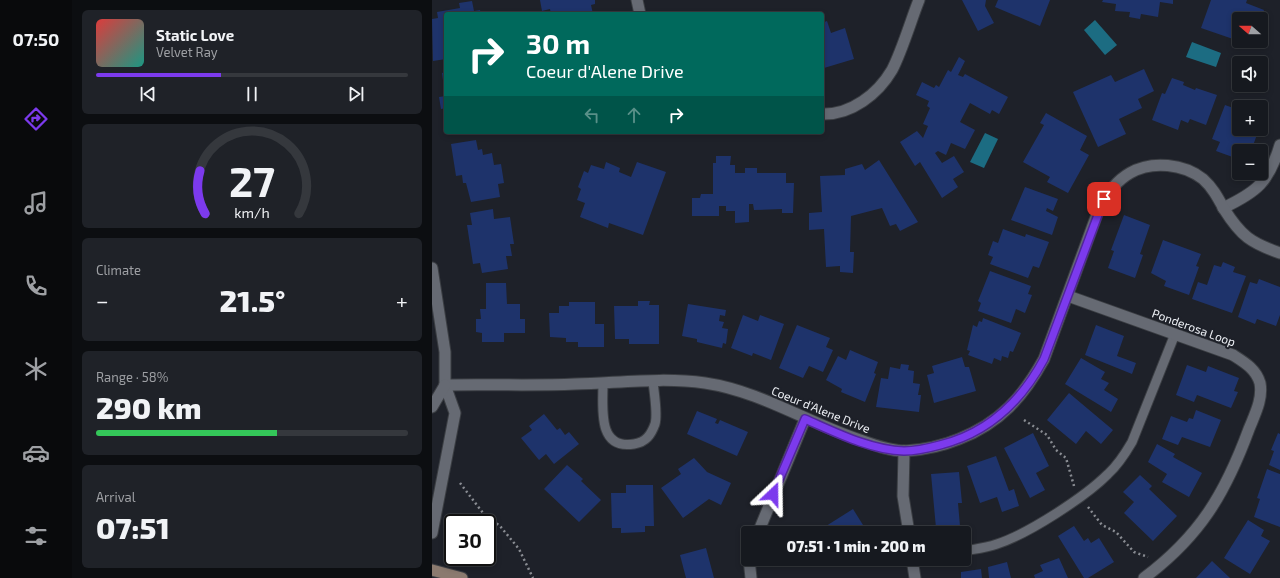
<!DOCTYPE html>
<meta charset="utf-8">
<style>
:root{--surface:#16191f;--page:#1f2228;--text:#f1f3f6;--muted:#9ea0a4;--line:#35383d;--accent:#7c3aed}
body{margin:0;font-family:"Exo 2",sans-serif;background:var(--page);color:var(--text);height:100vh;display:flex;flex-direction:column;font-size:15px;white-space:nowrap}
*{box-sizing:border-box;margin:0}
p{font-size:13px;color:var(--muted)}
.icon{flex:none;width:22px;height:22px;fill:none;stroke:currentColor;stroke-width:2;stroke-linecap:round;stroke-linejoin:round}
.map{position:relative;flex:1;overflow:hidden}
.side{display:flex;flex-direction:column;gap:10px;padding:10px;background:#0c0e11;width:360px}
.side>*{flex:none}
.hud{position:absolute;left:12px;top:12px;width:380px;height:122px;border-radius:4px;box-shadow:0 2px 6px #0003,0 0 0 1px var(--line);background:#00695c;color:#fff;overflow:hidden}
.needle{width:26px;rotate:290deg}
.buttons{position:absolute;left:800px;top:12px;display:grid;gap:8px}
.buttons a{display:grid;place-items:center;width:36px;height:36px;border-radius:4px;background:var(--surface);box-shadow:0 2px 6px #0003,0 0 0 1px var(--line);font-size:20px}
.speed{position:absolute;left:12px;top:514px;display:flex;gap:8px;font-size:20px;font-weight:700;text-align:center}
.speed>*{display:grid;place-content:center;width:52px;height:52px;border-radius:50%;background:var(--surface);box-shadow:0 2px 6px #0003,0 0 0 1px var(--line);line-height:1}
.speed .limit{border:2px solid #111;border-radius:6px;background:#fff;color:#111}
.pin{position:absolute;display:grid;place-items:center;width:34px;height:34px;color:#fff;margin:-17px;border-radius:8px;box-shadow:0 2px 6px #0006}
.me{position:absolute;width:44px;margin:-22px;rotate:23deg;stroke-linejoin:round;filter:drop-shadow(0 0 3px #0008)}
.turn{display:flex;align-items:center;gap:14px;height:84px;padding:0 16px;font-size:18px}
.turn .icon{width:52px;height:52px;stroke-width:2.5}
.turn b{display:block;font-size:28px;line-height:34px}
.lanes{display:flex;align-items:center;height:38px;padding:0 16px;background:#0003;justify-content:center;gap:20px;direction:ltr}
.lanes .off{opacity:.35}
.big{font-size:30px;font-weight:800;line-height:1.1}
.side .widget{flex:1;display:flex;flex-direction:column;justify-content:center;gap:6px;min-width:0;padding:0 14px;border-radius:6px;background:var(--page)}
.side .dial{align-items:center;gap:0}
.dial svg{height:104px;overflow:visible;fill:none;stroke:var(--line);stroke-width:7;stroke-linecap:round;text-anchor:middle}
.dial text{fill:var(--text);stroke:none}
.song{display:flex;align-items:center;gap:12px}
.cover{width:48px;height:48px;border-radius:6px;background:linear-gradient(135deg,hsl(0 70% 55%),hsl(170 70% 35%))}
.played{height:4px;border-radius:2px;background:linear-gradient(90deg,var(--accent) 40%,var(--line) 40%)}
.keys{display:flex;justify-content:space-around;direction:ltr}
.heat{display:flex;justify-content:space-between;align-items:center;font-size:22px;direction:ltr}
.charge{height:6px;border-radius:3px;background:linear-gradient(90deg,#34c759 58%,var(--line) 0)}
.trip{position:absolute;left:309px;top:526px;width:230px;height:40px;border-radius:4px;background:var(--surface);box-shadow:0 2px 6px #0003,0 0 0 1px var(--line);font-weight:800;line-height:40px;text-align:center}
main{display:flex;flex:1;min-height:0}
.menu{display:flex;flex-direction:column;width:72px;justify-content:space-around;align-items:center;background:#090a0c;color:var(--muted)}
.menu .icon{width:28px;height:28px}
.menu .active{color:var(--accent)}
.menu b{font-size:18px;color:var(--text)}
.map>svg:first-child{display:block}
</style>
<main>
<nav class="menu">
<b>07:50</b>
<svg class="icon active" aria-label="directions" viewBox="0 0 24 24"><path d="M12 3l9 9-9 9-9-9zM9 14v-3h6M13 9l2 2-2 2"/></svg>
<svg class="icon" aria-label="music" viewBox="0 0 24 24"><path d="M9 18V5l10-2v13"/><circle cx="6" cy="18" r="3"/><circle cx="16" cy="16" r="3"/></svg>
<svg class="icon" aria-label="phone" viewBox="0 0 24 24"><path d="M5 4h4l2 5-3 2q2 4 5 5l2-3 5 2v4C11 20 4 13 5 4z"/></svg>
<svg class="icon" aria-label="climate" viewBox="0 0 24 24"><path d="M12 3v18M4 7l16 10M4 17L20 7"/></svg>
<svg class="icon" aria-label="car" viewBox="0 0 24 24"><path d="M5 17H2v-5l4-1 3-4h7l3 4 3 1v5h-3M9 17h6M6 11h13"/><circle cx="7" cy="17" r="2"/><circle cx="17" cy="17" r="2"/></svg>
<svg class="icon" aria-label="filters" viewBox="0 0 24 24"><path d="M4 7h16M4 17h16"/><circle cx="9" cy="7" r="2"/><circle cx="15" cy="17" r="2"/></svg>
</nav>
<section class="side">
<div class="widget">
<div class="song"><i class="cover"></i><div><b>Static Love</b><p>Velvet Ray</p></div></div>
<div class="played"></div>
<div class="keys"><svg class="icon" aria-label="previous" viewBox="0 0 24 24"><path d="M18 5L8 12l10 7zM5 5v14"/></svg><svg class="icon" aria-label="pause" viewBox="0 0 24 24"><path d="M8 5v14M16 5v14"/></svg><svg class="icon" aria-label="next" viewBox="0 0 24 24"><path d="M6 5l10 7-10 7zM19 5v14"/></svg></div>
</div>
<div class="widget dial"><svg viewBox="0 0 100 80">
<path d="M14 69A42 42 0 1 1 86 69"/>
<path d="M14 69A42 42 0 0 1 10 36" stroke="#7c3aed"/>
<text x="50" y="56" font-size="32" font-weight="700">27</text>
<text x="50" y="72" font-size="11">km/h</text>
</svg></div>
<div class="widget"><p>Climate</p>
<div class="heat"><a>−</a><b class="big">21.5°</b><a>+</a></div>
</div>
<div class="widget"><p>Range · 58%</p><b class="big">290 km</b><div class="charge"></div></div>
<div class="widget"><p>Arrival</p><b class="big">07:51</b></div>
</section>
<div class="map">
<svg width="848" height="578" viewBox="0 0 848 578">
<rect width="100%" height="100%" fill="#1e2129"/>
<g fill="#1c6c82">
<polygon points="663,20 685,45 673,55 652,30"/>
<polygon points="760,42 789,53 784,67 754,57"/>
<polygon points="553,133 566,139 552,168 538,162"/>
</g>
<g fill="#1e336b">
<polygon points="108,0 163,0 163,4 159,5 161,14 119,14 118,9 110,11"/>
<polygon points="530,0 554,0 553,6 562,23 546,31"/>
<polygon points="566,0 618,0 608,26 563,7"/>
<polygon points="671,0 741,0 741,4 728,2 726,17 709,14 708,19 697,17 698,12 683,11 684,4 670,2"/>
<polygon points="779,0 815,0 814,3 832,10 829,19 807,19 807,33 803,31 801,39 769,28"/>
<polygon points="40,1 42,11 48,10 49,14 14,14 14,59 1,61 0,19 6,18 5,12 28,8 27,3"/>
<polygon points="395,21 399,33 413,28 422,59 392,68 390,62 390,23"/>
<polygon points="527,57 533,61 526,75 531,77 533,74 576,97 567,114 560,110 558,114 538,103 528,122 543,130 533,149 519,143 514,155 506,151 503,153 510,163 522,156 532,172 521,179 526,187 510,198 488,162 483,166 468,142 485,131 491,138 496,126 491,124 498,108 495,106 497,101 484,95 490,82 502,88 504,85 507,87 516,70 519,72"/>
<polygon points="712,69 722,91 706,99 710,108 687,119 694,134 666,147 641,92 679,75 683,82"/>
<polygon points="14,72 14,96 13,96 10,73"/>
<polygon points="740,78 752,82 751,85 763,90 764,88 785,95 774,125 758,119 756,123 749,120 746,130 720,120 730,93 733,94"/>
<polygon points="14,96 14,108 9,109 7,97"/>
<polygon points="793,105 807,110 807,129 827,129 819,151 807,151 806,159 784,151 788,142 780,139"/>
<polygon points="614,113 655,136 648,150 657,155 636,193 615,182 618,177 591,162 612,125 608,123"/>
<polygon points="44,140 46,150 50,149 51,155 60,153 62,165 69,164 72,183 66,184 68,197 39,202 34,183 31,183 30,175 24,176 19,144"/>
<polygon points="284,156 299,156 298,165 303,165 303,173 313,173 313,168 325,168 325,173 354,173 354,183 362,183 361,213 350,213 350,209 322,210 321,204 317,204 317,222 303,223 303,211 294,211 294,206 287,206 287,216 260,216 260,198 268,198 269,194 281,194 281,163 284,163"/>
<polygon points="447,160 486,222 468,231 464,224 458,226 450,208 419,216 418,252 422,252 421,273 408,272 408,266 394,267 392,229 377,230 377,213 390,212 388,176 413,175 413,169 430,164 433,170"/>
<polygon points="174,162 188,168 187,172 199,177 205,162 234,172 211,235 177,223 176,228 148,217 153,203 145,200 149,189 146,187 152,171 156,173 159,165 172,169"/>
<polygon points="593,187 626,199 621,211 615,208 614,211 626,217 620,235 579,220"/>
<polygon points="61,209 62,219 78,217 82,244 78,244 80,256 74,256 76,269 50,273 48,263 41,264 35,225 40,225 38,213"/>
<polygon points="692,215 718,225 708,254 711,255 703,278 676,268 682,251 679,250"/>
<polygon points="571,229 593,237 594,234 617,242 607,268 601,266 596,278 558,264 561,257 556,255 561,241 566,243"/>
<polygon points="731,240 769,254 764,266 767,267 757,295 732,286 734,281 719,273"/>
<polygon points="791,262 803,267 801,272 814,276 800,313 760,299 766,282 775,285 782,265 789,267"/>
<polygon points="558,271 599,286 596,294 600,295 593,313 584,309 579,323 546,311 549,303 546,301"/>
<polygon points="827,279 848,287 848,315 844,326 825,319 823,324 806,317 818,282 825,284"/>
<polygon points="54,283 74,283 75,304 88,304 88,319 93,319 93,333 72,333 72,342 50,342 50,333 44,332 44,319 49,319 48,309 54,309"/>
<polygon points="206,301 218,301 217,305 227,305 227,344 197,344 197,339 183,339 182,306 206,306"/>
<polygon points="137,302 163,302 163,324 172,324 172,347 146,347 146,342 134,342 134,338 118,337 117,313 127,313 127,306 137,306"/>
<polygon points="256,304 294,310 293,316 288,315 287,321 292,322 290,328 296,329 294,344 291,343 290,348 265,342 265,339 250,336"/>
<polygon points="311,315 326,321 328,315 352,324 339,360 321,353 320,356 299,348"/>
<polygon points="551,318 589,333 581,352 578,351 576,358 570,356 569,361 562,358 560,364 536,355 538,351 535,350 541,325 545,327 547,321 550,322"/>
<polygon points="365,325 398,338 394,347 401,350 391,372 377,366 371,378 347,368"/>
<polygon points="664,325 692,336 685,356 704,363 700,374 653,355"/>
<polygon points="418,350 446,362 442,373 444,374 433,402 409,392 410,389 394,380 406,356 414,360"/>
<polygon points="530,357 533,367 537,367 544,391 502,403 495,375 502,373 500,366"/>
<polygon points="649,358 673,372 669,379 677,383 672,390 686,399 679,412 633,384"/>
<polygon points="469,364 477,365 476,370 482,371 481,383 488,384 486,395 489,395 487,412 444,407 449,378 456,379 458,367 468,369"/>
<polygon points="755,365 774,372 776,366 807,378 802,391 806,392 799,408 765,395 762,402 744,395"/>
<polygon points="637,393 681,430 669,444 654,431 644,444 615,420"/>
<polygon points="764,410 789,420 778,447 750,437 746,445 730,439 739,416 755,422 757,418 761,419"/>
<polygon points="265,411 285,419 283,423 286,424 288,420 316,432 305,456 255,434"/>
<polygon points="112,414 125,430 128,428 133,435 137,432 147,444 122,464 114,454 107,460 89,438 100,430 97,426"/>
<polygon points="601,433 617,466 604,473 613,490 598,498 572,448"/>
<polygon points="846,433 848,434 848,470 837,465 842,451 839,450"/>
<polygon points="725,444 743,454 741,457 770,473 757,497 730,482 735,474 716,462"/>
<polygon points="564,456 577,491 582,489 587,506 570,512 565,497 548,503 535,466"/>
<polygon points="262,458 275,472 299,483 289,505 277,499 251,518 229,488 249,474 246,469"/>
<polygon points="135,465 151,479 149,481 169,500 147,522 112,489"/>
<polygon points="835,469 848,474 848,527 822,517 828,499 825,498"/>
<polygon points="527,472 530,503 526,503 528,526 504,528 499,474"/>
<polygon points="708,475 720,486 717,489 745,516 721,541 692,513 702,502 691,492"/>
<polygon points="194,485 221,485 222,526 213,526 213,532 189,533 189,528 180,528 179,493 194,493"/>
<polygon points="421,509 436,533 383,533"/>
<polygon points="816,520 832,530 829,536 838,541 818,574 792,558"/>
<polygon points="642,526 652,541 656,538 659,543 667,538 682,562 656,578 652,578 626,536"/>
<polygon points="274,548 282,578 254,578 248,555"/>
<polygon points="627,558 636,578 603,578 602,575 611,571 608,565"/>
<polygon points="780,561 798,578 764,578"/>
<polygon points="575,562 579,578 557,578 556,567"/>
<polygon points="549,569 550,578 529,578 529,572"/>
</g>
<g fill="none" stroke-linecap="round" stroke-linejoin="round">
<g stroke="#3b3e43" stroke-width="11">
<g id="service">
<path d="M171,383c0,25 -6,67 31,61 12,-2 17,-9 21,-20 3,-10 -1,-31 -2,-43"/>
<path d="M532,551c11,-2 22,-3 33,-7 31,-10 88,-47 111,-70 10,-9 17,-20 24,-32l43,-108"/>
</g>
</g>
<g stroke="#3b3e43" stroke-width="13">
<g id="minor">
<polyline points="205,0 208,14"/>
<path d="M390,114c29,1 56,-20 70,-44 10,-19 19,-50 27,-70"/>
<path d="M791,208c34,-16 46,-26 57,-63"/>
<polyline points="0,268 13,352 13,385 23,413 0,533"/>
<path d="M636,296l165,59c11,7 23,14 27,28 3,16 -5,31 -11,46 -24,65 -49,107 -105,149"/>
<path d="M13,385c44,-1 87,1 130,-1 43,-1 88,-7 130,-1 55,8 103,40 155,57 14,5 30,11 45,11 17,-1 37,-5 54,-12 41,-16 64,-42 85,-80l55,-150c7,-14 17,-28 31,-36 22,-13 54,-9 73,6 10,9 15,19 21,30 17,27 27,34 56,44"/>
<polyline points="0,407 13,385"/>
<polyline points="472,451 471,496 477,533"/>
<polyline points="326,533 373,419"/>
<polyline points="317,559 319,578"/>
<polyline points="480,559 483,578"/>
</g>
</g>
<g stroke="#3b3e43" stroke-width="13">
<polyline id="secondary" points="0,570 30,578"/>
</g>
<g stroke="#898c92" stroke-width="2.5" stroke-dasharray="2 3" stroke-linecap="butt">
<polyline points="592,420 615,435 624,450 634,458 642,486"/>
<polyline points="28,483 51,513 68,526 87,549 101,578"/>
<polyline points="656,507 670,525 684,532 702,552 716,557"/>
</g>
<use href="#service" stroke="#666a73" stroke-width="9"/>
<use href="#minor" stroke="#666a73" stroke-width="11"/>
<use href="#secondary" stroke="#8b7a6f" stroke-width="11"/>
</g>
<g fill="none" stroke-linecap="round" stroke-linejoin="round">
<g stroke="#51269a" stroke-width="10">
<path id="route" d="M341,494l32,-75c30,13 65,31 99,32 11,0 25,-3 36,-6 48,-12 81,-43 104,-86l60,-160"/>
</g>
<use href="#route" stroke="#7c3aed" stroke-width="7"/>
</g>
<g text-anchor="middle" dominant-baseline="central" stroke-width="4" stroke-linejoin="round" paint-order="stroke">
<g font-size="12" fill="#eef1f6" stroke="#1e2129">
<text transform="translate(762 327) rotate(20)">Ponderosa Loop</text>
<text transform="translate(389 409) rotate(22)">Coeur d'Alene Drive</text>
</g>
</g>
</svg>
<div class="buttons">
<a><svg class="needle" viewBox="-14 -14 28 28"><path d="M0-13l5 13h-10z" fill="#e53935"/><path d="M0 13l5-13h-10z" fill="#9ea0a4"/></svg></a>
<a><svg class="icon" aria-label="sound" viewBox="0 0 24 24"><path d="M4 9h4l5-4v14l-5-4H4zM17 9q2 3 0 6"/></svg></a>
<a>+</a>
<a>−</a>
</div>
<div class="speed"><div class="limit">30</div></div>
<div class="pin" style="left:672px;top:199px;background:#d93025"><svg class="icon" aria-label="arrive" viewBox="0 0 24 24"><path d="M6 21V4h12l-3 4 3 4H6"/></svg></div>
<svg class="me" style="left:341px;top:494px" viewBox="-20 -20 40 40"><path d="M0-17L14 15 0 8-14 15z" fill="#7c3aed" stroke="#fff" stroke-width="4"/></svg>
<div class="trip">07:51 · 1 min · 200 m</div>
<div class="hud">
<div class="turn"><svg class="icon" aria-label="right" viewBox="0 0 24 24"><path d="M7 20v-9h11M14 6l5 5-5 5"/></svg><div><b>30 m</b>Coeur d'Alene Drive</div></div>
<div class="lanes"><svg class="icon off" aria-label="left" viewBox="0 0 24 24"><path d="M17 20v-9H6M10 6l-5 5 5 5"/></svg><svg class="icon off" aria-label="ahead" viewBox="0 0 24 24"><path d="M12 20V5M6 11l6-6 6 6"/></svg><svg class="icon" aria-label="right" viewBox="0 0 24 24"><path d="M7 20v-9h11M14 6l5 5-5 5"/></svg></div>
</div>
</div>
</main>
